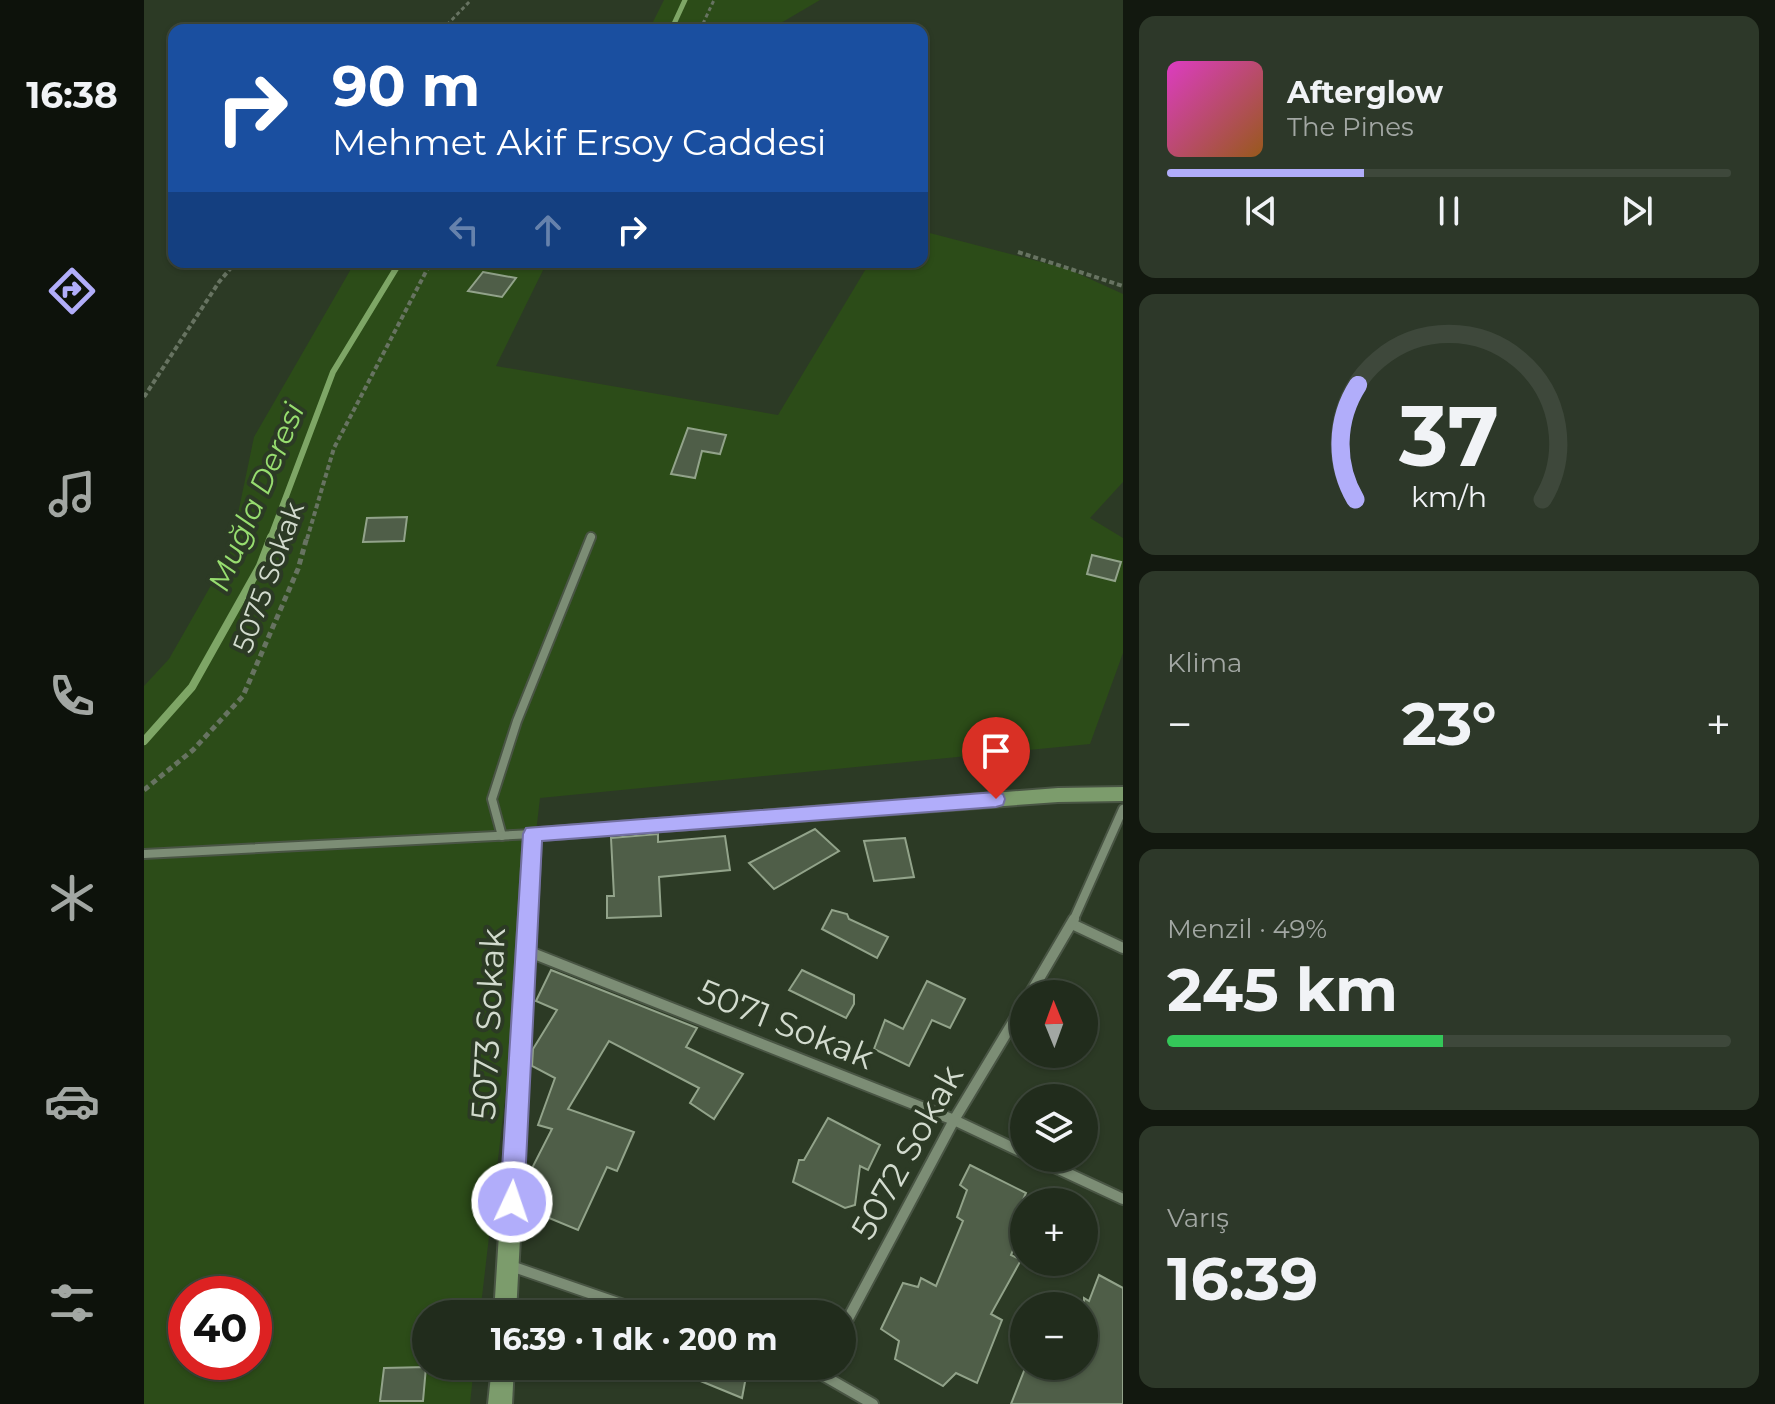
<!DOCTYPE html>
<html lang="tr">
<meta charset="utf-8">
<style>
:root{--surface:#212c1c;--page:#2d3829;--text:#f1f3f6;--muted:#a2a7a3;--line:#3e483b;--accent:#b1adfa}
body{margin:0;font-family:Montserrat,sans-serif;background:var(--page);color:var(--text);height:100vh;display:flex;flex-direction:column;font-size:30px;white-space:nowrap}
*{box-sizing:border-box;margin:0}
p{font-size:26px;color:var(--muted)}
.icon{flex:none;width:44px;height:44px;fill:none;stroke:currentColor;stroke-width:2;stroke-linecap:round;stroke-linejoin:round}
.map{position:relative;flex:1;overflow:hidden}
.sheet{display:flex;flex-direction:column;gap:16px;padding:16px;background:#12180f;width:652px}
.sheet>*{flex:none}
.guide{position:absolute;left:24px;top:24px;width:760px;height:244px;border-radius:16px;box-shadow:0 2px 6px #0004,0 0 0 2px var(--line);background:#1a4fa0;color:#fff;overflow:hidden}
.needle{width:52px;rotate:359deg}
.buttons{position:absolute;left:866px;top:980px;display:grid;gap:16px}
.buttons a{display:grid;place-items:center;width:88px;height:88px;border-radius:50%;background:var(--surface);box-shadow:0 2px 6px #0004,0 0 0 2px var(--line);font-size:40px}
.speed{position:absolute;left:24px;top:1276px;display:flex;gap:16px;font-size:40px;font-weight:700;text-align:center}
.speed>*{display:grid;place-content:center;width:104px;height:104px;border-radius:50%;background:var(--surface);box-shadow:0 2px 6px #0004,0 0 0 2px var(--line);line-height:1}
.speed .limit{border:12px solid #d22;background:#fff;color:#111}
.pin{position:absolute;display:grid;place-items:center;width:68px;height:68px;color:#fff;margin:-82px -34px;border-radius:50% 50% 50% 0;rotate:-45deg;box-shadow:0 0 8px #0007}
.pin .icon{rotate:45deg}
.me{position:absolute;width:88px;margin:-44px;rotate:3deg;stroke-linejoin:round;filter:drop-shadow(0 0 6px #0008)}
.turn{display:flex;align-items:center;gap:28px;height:168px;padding:0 32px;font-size:36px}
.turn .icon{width:104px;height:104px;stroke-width:2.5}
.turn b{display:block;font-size:56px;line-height:68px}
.lanes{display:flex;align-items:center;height:76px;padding:0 32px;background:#0003;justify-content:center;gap:40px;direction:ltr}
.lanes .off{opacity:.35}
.big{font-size:60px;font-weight:700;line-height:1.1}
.sheet .tile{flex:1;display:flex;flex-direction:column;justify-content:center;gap:12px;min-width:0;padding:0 28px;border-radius:16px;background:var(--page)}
.sheet .dial{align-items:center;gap:0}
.dial svg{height:208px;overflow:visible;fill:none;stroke:var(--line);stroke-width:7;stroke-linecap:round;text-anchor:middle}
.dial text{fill:var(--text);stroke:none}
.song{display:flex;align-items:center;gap:24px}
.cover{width:96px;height:96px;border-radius:12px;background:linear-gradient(135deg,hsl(310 70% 55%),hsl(30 70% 35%))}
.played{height:8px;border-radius:4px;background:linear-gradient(90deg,var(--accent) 35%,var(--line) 35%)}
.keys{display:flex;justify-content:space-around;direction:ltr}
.heat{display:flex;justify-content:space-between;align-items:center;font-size:44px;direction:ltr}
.charge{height:12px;border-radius:6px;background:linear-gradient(90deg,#34c759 49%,var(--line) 0)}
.trip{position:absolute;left:268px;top:1300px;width:444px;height:80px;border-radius:40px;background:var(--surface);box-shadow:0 2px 6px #0004,0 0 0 2px var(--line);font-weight:700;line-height:80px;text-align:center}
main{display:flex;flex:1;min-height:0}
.menu{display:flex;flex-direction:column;width:144px;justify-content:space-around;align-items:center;background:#0d120b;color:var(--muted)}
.menu .icon{width:56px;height:56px}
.menu .on{color:var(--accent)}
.menu b{font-size:36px;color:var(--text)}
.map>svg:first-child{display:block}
</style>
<main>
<nav class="menu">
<b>16:38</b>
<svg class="icon on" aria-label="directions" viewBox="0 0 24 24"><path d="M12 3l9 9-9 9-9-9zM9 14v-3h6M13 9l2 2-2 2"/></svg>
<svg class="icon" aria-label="music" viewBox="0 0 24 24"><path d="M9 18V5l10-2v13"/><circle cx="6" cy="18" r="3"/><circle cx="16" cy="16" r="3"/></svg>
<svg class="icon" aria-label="phone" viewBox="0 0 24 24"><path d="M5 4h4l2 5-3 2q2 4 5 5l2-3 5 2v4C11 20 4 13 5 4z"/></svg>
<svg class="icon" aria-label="climate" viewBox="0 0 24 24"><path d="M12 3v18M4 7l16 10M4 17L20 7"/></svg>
<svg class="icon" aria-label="car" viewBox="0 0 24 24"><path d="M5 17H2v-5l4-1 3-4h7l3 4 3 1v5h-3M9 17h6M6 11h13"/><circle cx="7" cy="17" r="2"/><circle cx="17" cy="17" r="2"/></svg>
<svg class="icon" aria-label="filters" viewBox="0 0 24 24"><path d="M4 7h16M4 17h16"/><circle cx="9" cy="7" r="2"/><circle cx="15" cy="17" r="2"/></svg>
</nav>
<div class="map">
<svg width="979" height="1404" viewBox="0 0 979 1404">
<rect width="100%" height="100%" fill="#2c3a25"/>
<g fill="#2c4c18" fill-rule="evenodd">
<polygon points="520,0 676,0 625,30 499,30 508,24"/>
<path d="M778,231l146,38 55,25v188l-33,36 33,20v115l-33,91 -550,54 -60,516h-54v52h48l-4,38h-326v-718l25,-27 61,-107 24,-115 101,-175h192l-51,104 282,49 92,-153h52zM42,1294h68v68h-68z"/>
</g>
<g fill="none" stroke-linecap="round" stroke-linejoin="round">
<polyline stroke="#7ea666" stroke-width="5" points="521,30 529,26 541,0"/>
<polyline stroke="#7ea666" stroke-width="6" points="126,539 189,372 256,262"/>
<polyline stroke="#7ea666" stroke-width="8" points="0,741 48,687 116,566 127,537"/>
</g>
<g fill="#4f5e48" stroke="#92a38a" stroke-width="2">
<polygon points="339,272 372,278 358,297 324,291"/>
<polygon points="544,428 582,435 576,454 558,451 551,478 527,474"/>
<polygon points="263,517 260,541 219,542 223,518"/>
<polygon points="948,555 977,562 971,581 943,574"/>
<polygon points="671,829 695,851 630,889 605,863"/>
<polygon points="514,834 514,842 581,836 586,870 515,877 517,916 463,918 463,896 470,896 467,838"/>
<polygon points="761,838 770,877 730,881 720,841"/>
<polygon points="688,910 703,914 705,919 744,937 733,958 678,929"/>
<polygon points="407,970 553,1028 542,1047 599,1074 570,1119 546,1103 555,1088 465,1041 424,1109 490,1132 473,1171 463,1167 434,1230 381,1208 382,1180 408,1129 394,1125 411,1078 388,1066 389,1049 413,1010 392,1001"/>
<polygon points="658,970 710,995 710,1004 702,1018 645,990"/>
<polygon points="783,981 821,999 806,1028 788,1020 765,1066 730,1049 741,1020 759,1029"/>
<polygon points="684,1118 736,1145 724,1170 716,1166 711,1205 701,1208 649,1182 655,1160 660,1160"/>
<polygon points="826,1165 882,1193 869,1222 879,1227 867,1255 877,1260 847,1314 858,1320 833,1383 812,1373 799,1386 751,1359 755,1341 737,1329 759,1283 774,1287 777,1278 792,1286 819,1221 813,1217 823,1190 816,1185"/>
<polygon points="955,1275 979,1288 979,1404 867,1404 882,1366 940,1366 940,1298 945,1301"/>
<polygon points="520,1366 604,1366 598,1398"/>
<polygon points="282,1367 279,1401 236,1401 240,1368"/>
</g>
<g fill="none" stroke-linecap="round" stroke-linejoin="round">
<g stroke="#495544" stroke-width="9">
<polyline id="street-far2" points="446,539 447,536"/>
</g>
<g stroke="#495544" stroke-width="12">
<g id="street-far1">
<polyline points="358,836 348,799 373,721 447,537"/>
<polyline points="0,854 389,834"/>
<polyline points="929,921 979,809"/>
</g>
</g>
<g stroke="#495544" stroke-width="14">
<g id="street">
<polyline points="928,924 979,948"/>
<polyline points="383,951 810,1120 880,1153"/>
<polyline points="886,994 930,919"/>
<polyline points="891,1158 979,1199"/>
<polyline points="367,1266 506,1314"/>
<polyline points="698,1330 810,1120 880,1004"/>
<polyline points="656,1366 675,1373 729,1404"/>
</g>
</g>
<g stroke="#495544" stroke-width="4">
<g id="secondary">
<polygon points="979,787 979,801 914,802 397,840 372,1314 350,1314 380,834 383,829 914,788"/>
<polygon points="348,1366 370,1366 368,1404 344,1404"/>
</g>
</g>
<g stroke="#677361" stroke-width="3" stroke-dasharray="4 3" stroke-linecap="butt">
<polyline points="298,30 327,0"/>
<polyline points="556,30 570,0"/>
</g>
<g stroke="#677361" stroke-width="4" stroke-dasharray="5 3" stroke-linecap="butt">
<polyline points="874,252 979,286"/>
<polyline points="0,397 75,282 92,262"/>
<polyline points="163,539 190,448 287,262"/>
</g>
<polyline stroke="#677361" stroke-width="5" stroke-dasharray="6 4" stroke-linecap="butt" points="0,790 49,750 99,696 154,569 163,537"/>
<use href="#street-far2" stroke="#7c8d75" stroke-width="6"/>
<use href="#street-far1" stroke="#7c8d75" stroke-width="8"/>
<use href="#street" stroke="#7c8d75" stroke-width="10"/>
<use href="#secondary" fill="#7c9c6c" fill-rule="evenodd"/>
</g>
<polygon fill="#b1adfa" stroke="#7370a2" stroke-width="2" points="852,792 859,794 861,799 859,805 852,807 398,841 380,1202 376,1210 368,1214 359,1210 356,1202 379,834 382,828"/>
<g text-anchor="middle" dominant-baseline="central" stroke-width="8" stroke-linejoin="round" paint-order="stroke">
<g font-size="28" fill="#d2dbce" stroke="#2c3a25">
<text transform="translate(124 577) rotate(-70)">5075 Sokak</text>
</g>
<g font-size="30" font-style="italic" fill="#97dd6f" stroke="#2c3a25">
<text transform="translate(112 497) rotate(-67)">Muğla Deresi</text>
</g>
<g font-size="34" fill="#d2dbce" stroke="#2c3a25">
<text transform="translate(344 1024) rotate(-87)">5073 Sokak</text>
<text transform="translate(642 1024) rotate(22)">5071 Sokak</text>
<text transform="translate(763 1152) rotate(-61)">5072 Sokak</text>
</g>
</g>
</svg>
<div class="buttons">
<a><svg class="needle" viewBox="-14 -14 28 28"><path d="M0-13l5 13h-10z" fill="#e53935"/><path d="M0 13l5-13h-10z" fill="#a2a7a3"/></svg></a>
<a><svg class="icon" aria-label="layers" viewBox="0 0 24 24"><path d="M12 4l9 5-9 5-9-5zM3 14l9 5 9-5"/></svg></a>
<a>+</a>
<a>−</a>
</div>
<div class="speed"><div class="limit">40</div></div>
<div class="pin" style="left:852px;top:799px;background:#d93025"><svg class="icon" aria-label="arrive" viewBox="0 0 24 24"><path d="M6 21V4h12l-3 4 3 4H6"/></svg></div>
<svg class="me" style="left:368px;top:1202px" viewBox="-20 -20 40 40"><circle r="17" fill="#b1adfa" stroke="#fff" stroke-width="3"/><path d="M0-11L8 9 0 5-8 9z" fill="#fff"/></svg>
<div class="trip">16:39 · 1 dk · 200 m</div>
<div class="guide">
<div class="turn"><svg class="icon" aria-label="right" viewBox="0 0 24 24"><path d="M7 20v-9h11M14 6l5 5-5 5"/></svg><div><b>90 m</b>Mehmet Akif Ersoy Caddesi</div></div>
<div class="lanes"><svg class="icon off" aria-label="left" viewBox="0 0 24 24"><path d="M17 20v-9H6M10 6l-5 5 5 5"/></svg><svg class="icon off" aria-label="ahead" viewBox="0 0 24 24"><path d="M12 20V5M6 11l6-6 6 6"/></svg><svg class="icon" aria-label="right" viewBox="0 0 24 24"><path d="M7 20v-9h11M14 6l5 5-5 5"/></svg></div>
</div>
</div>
<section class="sheet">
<div class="tile">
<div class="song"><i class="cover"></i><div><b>Afterglow</b><p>The Pines</p></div></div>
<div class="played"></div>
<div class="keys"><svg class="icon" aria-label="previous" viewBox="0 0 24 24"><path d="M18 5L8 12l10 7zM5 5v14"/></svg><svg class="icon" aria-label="pause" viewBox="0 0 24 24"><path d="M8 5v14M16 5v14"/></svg><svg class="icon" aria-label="next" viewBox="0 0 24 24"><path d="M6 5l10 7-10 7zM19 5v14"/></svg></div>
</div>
<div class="tile dial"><svg viewBox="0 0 100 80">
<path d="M14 69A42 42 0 1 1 86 69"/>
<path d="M14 69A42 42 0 0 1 15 25" stroke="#b1adfa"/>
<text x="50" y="56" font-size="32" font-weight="700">37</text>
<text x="50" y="72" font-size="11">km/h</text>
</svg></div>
<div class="tile"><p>Klima</p>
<div class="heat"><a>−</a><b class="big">23°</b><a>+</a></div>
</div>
<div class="tile"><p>Menzil · 49%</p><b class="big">245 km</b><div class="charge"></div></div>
<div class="tile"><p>Varış</p><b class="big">16:39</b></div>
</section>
</main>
